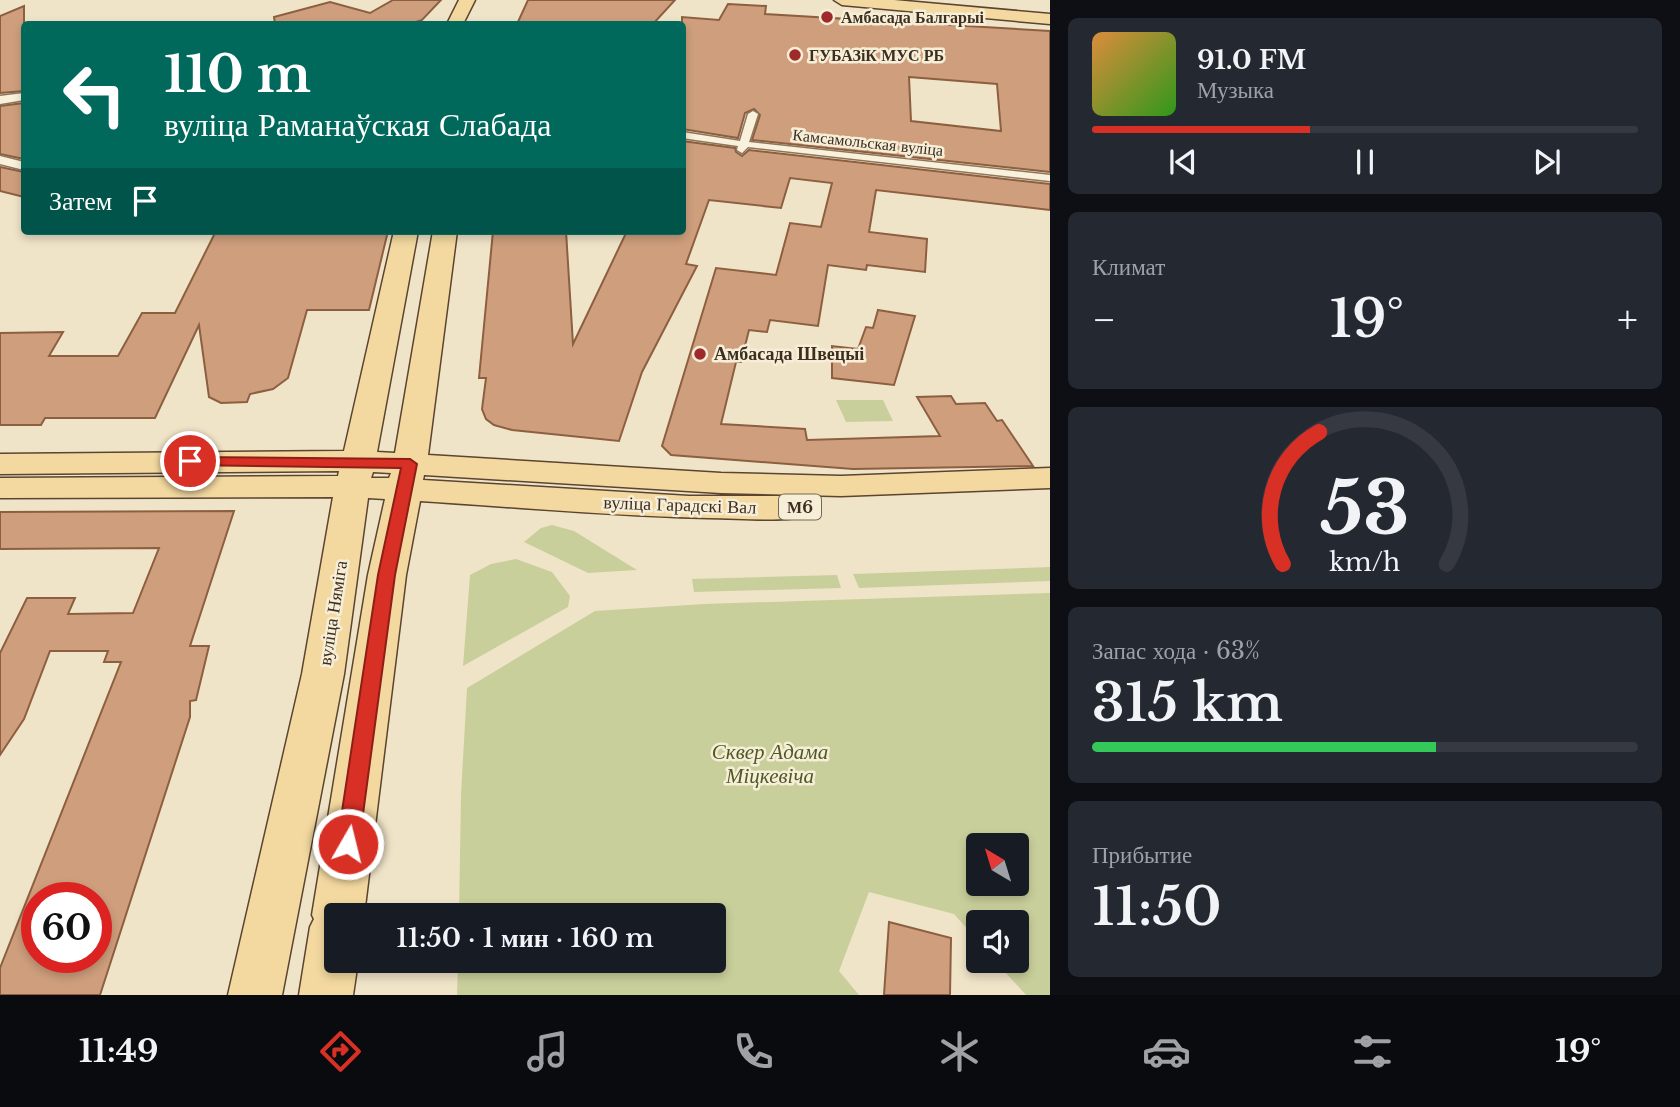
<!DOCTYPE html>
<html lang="ru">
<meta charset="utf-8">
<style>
:root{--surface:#171b24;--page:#242831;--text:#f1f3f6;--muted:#9ea1a6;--line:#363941;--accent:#d93025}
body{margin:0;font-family:"Libre Baskerville",serif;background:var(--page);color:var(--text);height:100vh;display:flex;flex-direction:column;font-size:26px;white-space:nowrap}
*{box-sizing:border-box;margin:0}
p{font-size:23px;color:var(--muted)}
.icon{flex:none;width:38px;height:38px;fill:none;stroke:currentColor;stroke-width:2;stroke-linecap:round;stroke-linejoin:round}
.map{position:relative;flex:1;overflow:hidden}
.details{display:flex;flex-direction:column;gap:18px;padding:18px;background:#0d0f14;width:630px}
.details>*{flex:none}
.top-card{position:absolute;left:21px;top:21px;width:665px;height:214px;border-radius:7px;box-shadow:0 4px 10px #0003;background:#00695c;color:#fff;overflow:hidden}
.needle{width:46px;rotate:322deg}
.tools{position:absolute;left:966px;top:833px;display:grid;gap:14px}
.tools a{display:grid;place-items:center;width:63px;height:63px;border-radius:7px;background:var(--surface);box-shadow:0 4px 10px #0003;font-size:35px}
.speed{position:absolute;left:21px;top:882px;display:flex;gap:14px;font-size:35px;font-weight:700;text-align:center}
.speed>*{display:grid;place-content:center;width:91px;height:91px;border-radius:50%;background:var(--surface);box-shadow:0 4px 10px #0003;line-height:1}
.speed .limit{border:10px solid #d22;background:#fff;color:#111}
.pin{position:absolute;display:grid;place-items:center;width:60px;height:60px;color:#fff;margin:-30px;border:4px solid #fff;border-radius:50%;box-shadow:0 2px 7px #0007}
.me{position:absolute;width:77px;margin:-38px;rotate:8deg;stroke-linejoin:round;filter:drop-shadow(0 0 5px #0008)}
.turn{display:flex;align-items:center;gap:24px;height:147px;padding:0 28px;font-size:32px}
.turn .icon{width:91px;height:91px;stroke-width:2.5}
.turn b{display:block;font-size:49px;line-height:60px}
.then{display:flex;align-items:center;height:66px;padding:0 28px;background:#0003;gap:14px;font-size:26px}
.big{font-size:52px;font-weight:600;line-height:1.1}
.details .widget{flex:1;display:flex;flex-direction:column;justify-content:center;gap:10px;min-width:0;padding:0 24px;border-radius:10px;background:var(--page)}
.details .dial{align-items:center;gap:0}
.dial svg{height:182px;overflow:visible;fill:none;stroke:var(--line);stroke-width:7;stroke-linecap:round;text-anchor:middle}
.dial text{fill:var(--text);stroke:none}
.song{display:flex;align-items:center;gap:21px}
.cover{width:84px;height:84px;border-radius:10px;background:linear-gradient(135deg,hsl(30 70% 55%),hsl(110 70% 35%))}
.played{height:7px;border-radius:4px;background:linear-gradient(90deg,var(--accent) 40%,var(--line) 40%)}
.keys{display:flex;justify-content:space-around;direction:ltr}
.heat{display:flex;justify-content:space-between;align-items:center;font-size:38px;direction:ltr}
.charge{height:10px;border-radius:5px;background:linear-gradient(90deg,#34c759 63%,var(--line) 0)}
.trip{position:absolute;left:324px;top:903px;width:402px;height:70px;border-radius:7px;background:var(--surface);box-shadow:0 4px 10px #0003;font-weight:600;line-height:70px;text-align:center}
.tab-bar{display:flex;height:112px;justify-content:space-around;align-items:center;background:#090b0e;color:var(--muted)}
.tab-bar .icon{width:49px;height:49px}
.tab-bar .selected{color:var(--accent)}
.tab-bar b{font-size:32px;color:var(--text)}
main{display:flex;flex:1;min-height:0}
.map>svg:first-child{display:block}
</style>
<main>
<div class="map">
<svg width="1050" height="995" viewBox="0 0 1050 995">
<rect width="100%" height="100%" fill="#f0e4c8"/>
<g fill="#c9cf9b" fill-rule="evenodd">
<polygon points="836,400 883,400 893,421 846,422"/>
<polygon points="552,525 574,531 637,570 588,573 524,542 541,528"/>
<polygon points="516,559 552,572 570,596 568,607 463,666 470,575 491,564"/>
<polygon points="1050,567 1050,581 859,588 853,574"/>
<polygon points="837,575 841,588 694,592 692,579"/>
<path d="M1050,593v402h-24l-31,-34h22v-39h-39v19l-24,-27 -85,-22 -30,79 20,24h-402l1,-34h256v-46h-255l2,-121 6,-106 128,-77 109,-7zM978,845h39v39h-39z"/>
</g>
<g fill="#cf9f7d" stroke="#8d5f41" stroke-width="2" fill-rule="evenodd">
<polygon points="393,0 441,0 422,20 410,24 275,24 274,17 330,2 370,13"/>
<polygon points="528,0 675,0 653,24 517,24"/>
<path d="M728,4l38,2 -1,8 285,17v141l-298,-32 8,-25 -6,-6 -9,4 -7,25 -56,-9v-112l37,3zM909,77l88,7 4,47 -90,-10z"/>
<polygon points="24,6 24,91 0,93 0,16"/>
<polygon points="24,103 24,159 0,154 0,106"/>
<polygon points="682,141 735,148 736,152 742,156 749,150 1050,184 1050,210 876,190 869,232 927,239 925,272 867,265 866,270 828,265 818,326 770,320 767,332 749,330 741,362 736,362 721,424 805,429 807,440 940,436 917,397 951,396 956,404 985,403 997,421 1002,420 1033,466 853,469 671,455 662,446 716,268 776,275 790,223 821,227 832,183 790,178 781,208 709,200 686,264 697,266 642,372 619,441 512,430 494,425 486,419 482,409 486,378 479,378 493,231 566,231 573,344 627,231 682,231"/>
<polygon points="0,167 24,172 24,197 0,191"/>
<polygon points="216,231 388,231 369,310 307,310 288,378 273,389 250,394 247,402 221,403 209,397 199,325 155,418 45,418 41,425 0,425 0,333 63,332 49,356 118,356 142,313 175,313"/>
<polygon points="878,310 915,316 894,385 832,378 832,346 858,349 866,327 873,328"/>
<path d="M234,511l-44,135h19l-13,54 -6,1v16l-90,278h-100v-27l121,-306h-17l4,-11h-58l-26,68 -24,36v-102l27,-55h48l-7,16 65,-1 26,-65 -159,1v-37zM37,898h59v59h-59z"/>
<polygon points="889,922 951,938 950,995 884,995"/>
</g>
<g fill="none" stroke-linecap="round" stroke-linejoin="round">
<g stroke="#8d765c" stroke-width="3">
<polygon id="pedestrian" points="753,111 758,114 749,142 1050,175 1050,181 748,147 742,153 737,150 738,146 682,138 682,132 740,141 748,114"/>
</g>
<g stroke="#8d765c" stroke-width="3">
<g id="minor">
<polygon points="24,93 24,100 0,104 0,96"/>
<polygon points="0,156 24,162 24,170 0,164"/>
</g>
</g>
<g stroke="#5b4430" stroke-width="3">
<g id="primary">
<polygon points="459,0 475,0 463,24 447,24"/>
<polygon points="834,0 894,0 1050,14 1050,24 842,5"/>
<path d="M394,231h24l-41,221 18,1 38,-222h24l-29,224 293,18 120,3 209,-8v20l-209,8 -120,-3 -297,-18 -1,5 266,16h113l13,3 5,8 -5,8c-34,8 -73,3 -107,3 -96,-2 -192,-11 -288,-17l-14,74 -42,340h-28v46h22l-5,34h-54l11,-68 4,-8 -2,-4 56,-340 17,-76 -17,-1 -24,176 -62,321h-54l74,-321 31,-177 -333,1v-20l338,-2 1,-5 -339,3v-20l344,-3zM373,472l18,1 -2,5h-18z"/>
</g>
</g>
<use href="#pedestrian" fill="#faf1dc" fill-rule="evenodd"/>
<use href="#minor" fill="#faf1dc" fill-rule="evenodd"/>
<use href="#primary" fill="#f3d9a0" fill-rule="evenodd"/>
</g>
<polygon fill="#d93025" stroke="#8d1f18" stroke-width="2" points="190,457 410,459 417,464 395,575 359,844 356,850 348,853 340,850 337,844 378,575 401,468 184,465 182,461 184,458"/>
<g fill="#9e2a2b" stroke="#f7eed8" stroke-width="2.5">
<circle cx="827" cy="17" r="7"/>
<circle cx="795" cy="55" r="7"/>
<circle cx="700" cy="354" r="7"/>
</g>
<g text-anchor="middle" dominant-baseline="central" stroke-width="5" stroke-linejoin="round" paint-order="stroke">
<g font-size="16" font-weight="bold" fill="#3d2e20" stroke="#f7eed8" text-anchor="start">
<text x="841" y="17">Амбасада Балгарыі</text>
<text x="809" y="55">ГУБАЗіК МУС РБ</text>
</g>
<g font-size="16" fill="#3d2e20" stroke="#f7eed8">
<text transform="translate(868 142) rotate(6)">Камсамольская вуліца</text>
</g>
<rect fill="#f7eed8" stroke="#756857" stroke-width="2" x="779" y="494.5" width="42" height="25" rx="5"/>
<g font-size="16" font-weight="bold" fill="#3d2e20">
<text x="800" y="507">М6</text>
</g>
<g font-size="18" font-weight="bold" fill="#3d2e20" stroke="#f7eed8" text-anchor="start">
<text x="714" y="354">Амбасада Швецыі</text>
</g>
<g font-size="18" fill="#3d2e20" stroke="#f7eed8">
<text transform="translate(680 505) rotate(2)">вуліца Гарадскі Вал</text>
<text transform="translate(333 613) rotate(-81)">вуліца Няміга</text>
</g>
<g font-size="21" font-style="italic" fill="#4d5a26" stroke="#f7eed8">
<text x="770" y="752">Сквер Адама<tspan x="770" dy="24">Міцкевіча</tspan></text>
</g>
</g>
</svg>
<div class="tools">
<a><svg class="needle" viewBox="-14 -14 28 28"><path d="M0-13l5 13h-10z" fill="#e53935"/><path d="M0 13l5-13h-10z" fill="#9ea1a6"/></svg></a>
<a><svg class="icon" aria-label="sound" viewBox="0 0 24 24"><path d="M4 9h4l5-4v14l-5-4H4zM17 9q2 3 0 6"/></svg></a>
</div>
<div class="speed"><div class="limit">60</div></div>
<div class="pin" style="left:190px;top:461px;background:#d93025"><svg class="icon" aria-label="arrive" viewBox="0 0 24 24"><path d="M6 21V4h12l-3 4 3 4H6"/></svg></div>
<svg class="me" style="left:348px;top:844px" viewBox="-20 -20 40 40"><circle r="17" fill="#d93025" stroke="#fff" stroke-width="3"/><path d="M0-11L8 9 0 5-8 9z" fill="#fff"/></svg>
<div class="trip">11:50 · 1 мин · 160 m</div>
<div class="top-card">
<div class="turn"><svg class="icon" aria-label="left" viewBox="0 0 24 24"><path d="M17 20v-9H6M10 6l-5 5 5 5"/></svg><div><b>110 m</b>вуліца Раманаўская Слабада</div></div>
<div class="then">Затем<svg class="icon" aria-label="arrive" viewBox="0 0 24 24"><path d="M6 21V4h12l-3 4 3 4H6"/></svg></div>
</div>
</div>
<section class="details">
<div class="widget">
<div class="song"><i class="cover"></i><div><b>91.0 FM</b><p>Музыка</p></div></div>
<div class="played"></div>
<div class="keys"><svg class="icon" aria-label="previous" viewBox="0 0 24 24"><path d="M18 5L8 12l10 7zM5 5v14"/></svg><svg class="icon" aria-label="pause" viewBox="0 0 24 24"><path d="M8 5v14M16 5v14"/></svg><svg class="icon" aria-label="next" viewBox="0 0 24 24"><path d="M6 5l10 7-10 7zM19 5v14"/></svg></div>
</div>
<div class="widget"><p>Климат</p>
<div class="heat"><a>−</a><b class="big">19°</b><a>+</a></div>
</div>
<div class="widget dial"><svg viewBox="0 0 100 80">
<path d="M14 69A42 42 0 1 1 86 69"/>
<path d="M14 69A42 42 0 0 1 30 11" stroke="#d93025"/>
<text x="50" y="56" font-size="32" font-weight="700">53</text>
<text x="50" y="72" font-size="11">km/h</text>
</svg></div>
<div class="widget"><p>Запас хода · 63%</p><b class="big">315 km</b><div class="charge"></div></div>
<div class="widget"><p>Прибытие</p><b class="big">11:50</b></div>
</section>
</main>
<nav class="tab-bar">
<b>11:49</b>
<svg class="icon selected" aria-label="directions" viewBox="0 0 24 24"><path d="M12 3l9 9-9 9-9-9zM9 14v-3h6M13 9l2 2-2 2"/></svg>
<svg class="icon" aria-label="music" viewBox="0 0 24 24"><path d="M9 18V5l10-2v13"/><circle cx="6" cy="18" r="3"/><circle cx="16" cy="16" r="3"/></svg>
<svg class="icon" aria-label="phone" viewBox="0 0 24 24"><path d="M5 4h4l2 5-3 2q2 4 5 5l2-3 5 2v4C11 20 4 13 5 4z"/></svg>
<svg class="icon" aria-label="climate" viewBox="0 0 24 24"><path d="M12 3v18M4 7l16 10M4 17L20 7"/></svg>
<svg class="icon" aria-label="car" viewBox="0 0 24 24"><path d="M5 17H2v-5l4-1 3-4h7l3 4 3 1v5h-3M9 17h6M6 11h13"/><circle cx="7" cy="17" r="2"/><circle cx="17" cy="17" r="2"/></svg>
<svg class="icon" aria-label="filters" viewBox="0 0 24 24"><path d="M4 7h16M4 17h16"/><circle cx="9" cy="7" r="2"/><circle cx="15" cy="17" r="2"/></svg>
<b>19°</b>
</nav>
